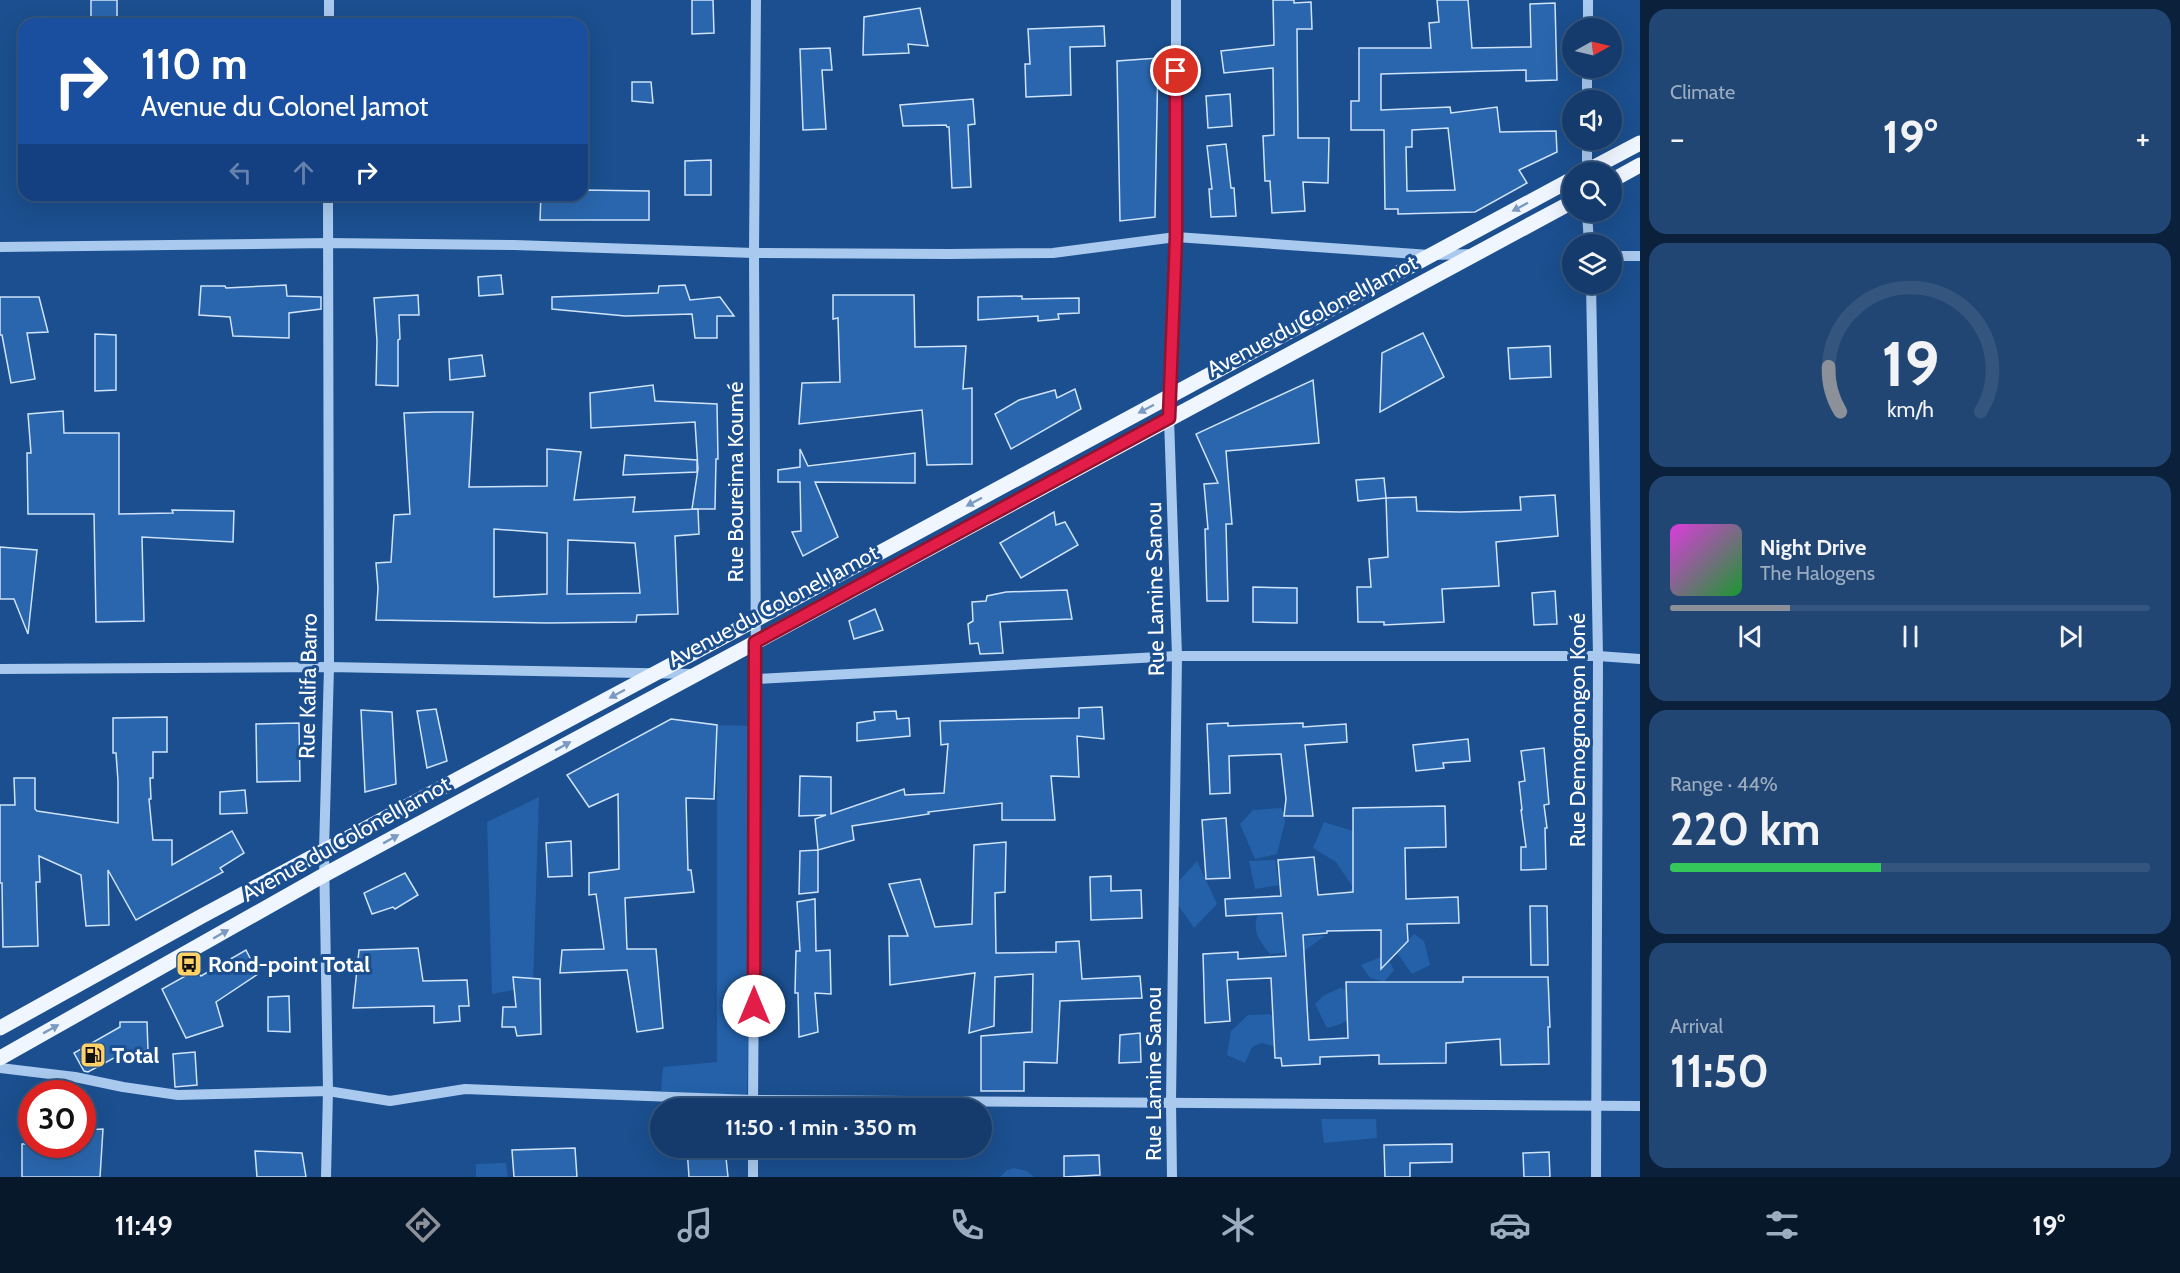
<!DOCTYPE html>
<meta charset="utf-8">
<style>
:root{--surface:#143b6b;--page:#214673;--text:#f1f3f6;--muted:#9dadc1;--line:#33557e;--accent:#8c9099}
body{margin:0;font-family:Cabin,sans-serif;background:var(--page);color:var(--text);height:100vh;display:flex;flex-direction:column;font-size:22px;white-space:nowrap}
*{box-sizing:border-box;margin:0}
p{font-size:20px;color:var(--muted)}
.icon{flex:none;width:33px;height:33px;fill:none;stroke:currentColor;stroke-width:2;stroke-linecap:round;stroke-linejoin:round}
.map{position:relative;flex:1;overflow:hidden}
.side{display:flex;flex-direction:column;gap:9px;padding:9px;background:#0b203b;width:540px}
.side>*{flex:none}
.guide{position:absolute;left:18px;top:18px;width:570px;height:183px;border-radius:18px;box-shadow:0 6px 24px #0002,0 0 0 2px var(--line);background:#1a4fa0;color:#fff;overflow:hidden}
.needle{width:39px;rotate:82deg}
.tools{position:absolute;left:1562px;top:18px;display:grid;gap:12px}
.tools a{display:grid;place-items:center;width:60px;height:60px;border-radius:50%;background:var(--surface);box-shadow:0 6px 24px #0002,0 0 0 2px var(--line);font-size:30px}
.speed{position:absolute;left:18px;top:1080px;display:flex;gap:12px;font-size:30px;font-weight:700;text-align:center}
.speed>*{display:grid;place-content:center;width:78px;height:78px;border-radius:50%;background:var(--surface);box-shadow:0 6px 24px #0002,0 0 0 2px var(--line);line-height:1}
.speed .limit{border:9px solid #d22;background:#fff;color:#111}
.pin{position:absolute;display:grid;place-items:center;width:51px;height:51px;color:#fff;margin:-26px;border:3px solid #fff;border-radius:50%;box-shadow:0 2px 6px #0007}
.me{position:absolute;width:66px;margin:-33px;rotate:0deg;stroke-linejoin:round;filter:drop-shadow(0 0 4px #0008)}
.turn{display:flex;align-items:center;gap:21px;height:126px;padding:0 24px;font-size:27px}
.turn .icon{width:78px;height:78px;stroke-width:2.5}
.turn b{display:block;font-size:42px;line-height:51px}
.lanes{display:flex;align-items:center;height:57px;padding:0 24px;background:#0003;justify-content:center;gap:30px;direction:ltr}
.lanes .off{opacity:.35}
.big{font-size:45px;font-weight:700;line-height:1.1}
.side .widget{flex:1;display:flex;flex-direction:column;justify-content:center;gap:9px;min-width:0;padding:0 21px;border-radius:18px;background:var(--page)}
.side .dial{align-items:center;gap:0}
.dial svg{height:156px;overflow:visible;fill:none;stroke:var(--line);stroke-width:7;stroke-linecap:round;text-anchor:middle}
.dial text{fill:var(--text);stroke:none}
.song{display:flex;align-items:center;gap:18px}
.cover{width:72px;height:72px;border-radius:9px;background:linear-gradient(135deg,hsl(300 70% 55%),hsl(130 70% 35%))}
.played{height:6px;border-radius:3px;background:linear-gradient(90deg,var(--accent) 25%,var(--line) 25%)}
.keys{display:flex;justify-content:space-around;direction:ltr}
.heat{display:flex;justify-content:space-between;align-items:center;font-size:33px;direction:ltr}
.charge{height:9px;border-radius:4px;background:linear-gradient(90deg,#34c759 44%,var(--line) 0)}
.trip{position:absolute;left:650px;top:1098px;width:342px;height:60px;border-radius:30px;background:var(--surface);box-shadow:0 6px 24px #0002,0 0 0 2px var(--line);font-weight:700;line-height:60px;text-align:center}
.tab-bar{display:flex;height:96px;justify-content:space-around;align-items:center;background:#08182b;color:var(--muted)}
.tab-bar .icon{width:42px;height:42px}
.tab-bar .selected{color:var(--accent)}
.tab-bar b{font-size:27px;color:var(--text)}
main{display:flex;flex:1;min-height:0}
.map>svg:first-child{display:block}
</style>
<main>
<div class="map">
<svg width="1640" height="1177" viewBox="0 0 1640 1177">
<rect width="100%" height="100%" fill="#1b4f8f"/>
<g fill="#2461a8">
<polygon points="717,725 753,726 747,1096 661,1091 663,1067 717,1062"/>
<polygon points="539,797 533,986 492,994 487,822"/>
<polygon points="1282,808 1285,822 1277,854 1255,859 1240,824 1253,810"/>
<polygon points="1324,822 1353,831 1361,911 1334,911 1353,887 1336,862 1313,848"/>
<polygon points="1275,860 1279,885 1255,889 1249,861"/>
<polygon points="1197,861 1217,904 1194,928 1169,892"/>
<path d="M1278,901l6,36 41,-1 -21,15 -34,3c-16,-20 -18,-26 -9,-50z"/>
<polygon points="1414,934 1424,941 1430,965 1412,974 1397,953"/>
<polygon points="1386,955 1394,970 1384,982 1370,978 1361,965"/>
<path d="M1342,987l-1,1 15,7c0,23 -8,28 -29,33l-12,-24 8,-8z"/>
<polygon points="1269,1014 1284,1022 1277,1047 1261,1043 1252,1047 1245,1063 1227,1055 1231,1031 1248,1015"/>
<polygon points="1321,1119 1376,1119 1377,1138 1324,1143"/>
<polygon points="506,1163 508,1177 476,1177 476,1164"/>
<polygon points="1014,1168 1027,1171 1034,1177 1000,1177 1007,1170"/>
</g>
<g fill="#2a66ad" stroke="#cfe3fa" stroke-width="1.5" fill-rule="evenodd">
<rect x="91" y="0" width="26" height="24"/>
<polygon points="692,0 713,0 714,33 692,34"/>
<polygon points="1273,0 1294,0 1294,3 1311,2 1312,29 1297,29 1298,138 1329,138 1328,183 1303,182 1305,211 1272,213 1270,181 1265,181 1263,136 1274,135 1273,68 1224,73 1221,51 1274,45"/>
<path d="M1437,0h31l4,48 59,-1 -1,-43 25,-1 2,77 -31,1v-11l-145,4v36l69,-3 1,6 46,-6 3,25 56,-1 1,21 -38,18 8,13 -52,29 -77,2v-5h-13l-1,-79h-33v-29h8v-53h72l-2,-25 10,-1zM1448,128l7,62 -48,1 -1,-44h6v-17z"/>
<polygon points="920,8 928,46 908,44 909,53 863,55 864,17"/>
<polygon points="1104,26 1105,46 1070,47 1071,95 1026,97 1025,64 1030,64 1028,29"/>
<polygon points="830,48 832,70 822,70 826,129 803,130 800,49"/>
<polygon points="1158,58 1155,217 1120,221 1117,61"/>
<polygon points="632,82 651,82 653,103 632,101"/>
<polygon points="1230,94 1232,126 1208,128 1206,96"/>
<polygon points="973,99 975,124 968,125 971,187 952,188 949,127 947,127 946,125 903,126 900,105"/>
<polygon points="1226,144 1231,188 1234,188 1236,216 1211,217 1209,189 1212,189 1207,146"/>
<polygon points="711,160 711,195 685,195 685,161"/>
<polygon points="583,190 649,191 649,220 540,220 541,195 583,195"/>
<polygon points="501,275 503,294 479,296 478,277"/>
<polygon points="286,285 287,296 321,297 321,309 289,313 289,338 233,336 230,317 199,315 201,286 225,286 226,288"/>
<polygon points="685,285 690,300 720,297 734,316 717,316 717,338 695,338 692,314 625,316 552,309 552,297 658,293 659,286"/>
<polygon points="418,295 419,315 399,315 400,339 398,340 398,386 376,385 377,341 374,298"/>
<polygon points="833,295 914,295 915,347 966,346 963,389 972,388 972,464 927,465 922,410 799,424 802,383 840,382 838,318 833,319"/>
<polygon points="1022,296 1022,299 1079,298 1079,313 1058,314 1059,319 1038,321 1038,316 978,320 978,297"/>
<polygon points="0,297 39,297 48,332 27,333 35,379 11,383 2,335 0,335"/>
<polygon points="1423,333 1444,377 1380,412 1382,353"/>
<polygon points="95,334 116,335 116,390 95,391"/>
<polygon points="1550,346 1551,377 1510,379 1508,348"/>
<polygon points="482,355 485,376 450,380 449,359"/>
<polygon points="1313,380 1319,443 1226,451 1232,524 1226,524 1228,601 1207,601 1205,529 1208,529 1204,484 1218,483 1196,434"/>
<polygon points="653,385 655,401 717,404 718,459 716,459 715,509 692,509 698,469 695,422 591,428 590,393"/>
<polygon points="1075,389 1081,409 1011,449 995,414 1019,400 1055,390 1057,398"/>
<polygon points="63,411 64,433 119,433 119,514 173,513 172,510 234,511 233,542 142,537 144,621 96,622 94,514 28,514 27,453 31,453 28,414"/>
<path d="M435,412h38l-4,75 78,-1v-37l34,3 -7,48 61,-3 -2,15 65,-3 1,25 -24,2 3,78 -41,1 -1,7 -89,1 -171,-3 2,-32 -2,-25 15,-1 3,-47 16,-1 -6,-101zM494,529l53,4v61l-53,3zM568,540l67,3 5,50 -73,1z"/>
<polygon points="800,449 808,466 915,453 915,483 815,482 838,537 803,556 792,532 801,531 800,482 778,482 778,470 800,467"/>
<polygon points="625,455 697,460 697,472 623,475"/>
<polygon points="1384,478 1386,498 1358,501 1356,480"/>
<polygon points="1555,495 1558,536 1496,542 1499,586 1442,589 1444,622 1384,625 1384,622 1358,622 1357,587 1371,587 1369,559 1388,557 1386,498 1416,497 1417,511 1460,512 1521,510 1520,497"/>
<polygon points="1054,512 1056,525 1065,522 1078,545 1021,578 1000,543"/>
<polygon points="0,547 37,550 28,634 14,599 0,599"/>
<polygon points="1253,587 1297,588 1297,623 1253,622"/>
<polygon points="1067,590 1072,619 1000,622 1003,653 980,654 978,643 970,644 968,624 973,621 972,602 986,601 987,596 1006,592"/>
<polygon points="1555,591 1557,624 1534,625 1532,593"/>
<polygon points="875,609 883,630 854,639 849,621"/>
<polygon points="1102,707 1104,739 1077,736 1079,777 1051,776 1055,820 1002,820 1002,803 928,812 929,814 852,826 854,840 818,850 815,819 826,815 799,816 800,776 831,777 831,814 904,789 905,795 944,793 948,744 941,745 940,721 1079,718 1079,708"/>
<polygon points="436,709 447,761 427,768 417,711"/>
<polygon points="361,710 392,712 396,784 365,792"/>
<polygon points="896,711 897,719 909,718 910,736 857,741 857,723 875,720 874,712"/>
<polygon points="167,717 167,752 153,752 153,778 150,778 151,799 149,799 153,840 172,840 172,865 232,831 244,853 220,868 223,872 136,920 108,870 109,925 86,926 81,875 39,856 40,882 36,882 38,946 3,947 2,883 0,883 0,805 15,805 14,778 35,778 35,809 37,811 118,823 118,781 116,753 113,753 113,718"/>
<polygon points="671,719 717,725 714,799 686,798 688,870 691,870 694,892 625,898 627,949 656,949 663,1028 637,1032 627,970 560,973 562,950 604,949 596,894 589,895 589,873 619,869 618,794 589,807 567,775"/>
<polygon points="299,723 300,781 257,782 256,724"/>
<polygon points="1228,723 1228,726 1303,723 1303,727 1346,724 1347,742 1305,745 1313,816 1284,816 1286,799 1281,754 1229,756 1230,793 1210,794 1207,724"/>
<polygon points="1468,739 1470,761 1443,763 1444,768 1416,771 1413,745"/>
<polygon points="1544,748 1549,804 1544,805 1547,828 1545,828 1546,869 1521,870 1521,847 1526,847 1521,810 1522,810 1519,782 1525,781 1521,751"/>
<polygon points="245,790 247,813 220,814 220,792"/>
<polygon points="1445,806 1446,847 1405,848 1406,899 1458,897 1459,923 1407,924 1408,941 1381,969 1381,930 1327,931 1327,933 1303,935 1309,1040 1348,1038 1346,982 1463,982 1463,977 1548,977 1550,1027 1548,1027 1549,1064 1501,1065 1500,1039 1446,1043 1446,1063 1379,1064 1379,1055 1320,1057 1320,1064 1282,1066 1281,1058 1275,1058 1271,978 1227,980 1230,1021 1205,1023 1203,954 1238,952 1238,959 1286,956 1282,913 1226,916 1225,899 1281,896 1278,860 1314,857 1318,895 1353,892 1353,808"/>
<polygon points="1226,818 1230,878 1206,879 1202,820"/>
<polygon points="571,841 572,876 548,877 546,843"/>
<polygon points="1006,842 1005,892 995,893 996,953 1056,952 1056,942 1079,941 1082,979 1140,976 1142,998 1060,1001 1057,1063 1024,1062 1024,1091 981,1091 981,1036 1032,1032 1033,974 995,977 994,1026 969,1033 975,973 890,985 889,936 908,936 889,884 920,879 935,927 972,924 974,845"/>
<polygon points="818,850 818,892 799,894 800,851"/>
<polygon points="405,873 418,895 395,909 393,907 372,914 364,893"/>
<polygon points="1111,876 1111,891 1141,890 1142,918 1091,920 1090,877"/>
<polygon points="815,899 816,951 830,950 831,994 815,993 818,1032 799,1037 798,993 795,993 796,951 800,951 797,902"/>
<polygon points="1530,906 1547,906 1548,965 1531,965"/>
<polygon points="418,948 423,981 467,980 469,1006 459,1006 460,1021 434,1023 434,1006 353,1008 359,950"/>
<polygon points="246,950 258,974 216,1002 223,1026 186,1038 162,989 196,970 201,976"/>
<polygon points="513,977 540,979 541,1034 517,1036 515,1027 502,1027 503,1007 516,1007"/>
<polygon points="289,996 290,1032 268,1031 268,997"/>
<polygon points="120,1022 147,1022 148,1050 127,1051 88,1072 84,1071 74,1053 120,1027"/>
<polygon points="1140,1033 1141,1062 1119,1063 1120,1035"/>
<polygon points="195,1052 197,1085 175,1087 173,1054"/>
<polygon points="103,1129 100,1177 22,1177 22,1144 82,1144 82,1130"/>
<polygon points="1452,1144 1452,1162 1410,1163 1410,1177 1385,1177 1384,1145"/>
<polygon points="575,1148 577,1177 514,1177 512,1150"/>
<polygon points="687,1148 725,1148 728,1177 689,1177"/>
<polygon points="255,1151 302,1153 306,1177 257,1177"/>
<polygon points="1549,1152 1550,1177 1524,1177 1523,1153"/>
<polygon points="1099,1155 1100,1175 1064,1177 1064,1156"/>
</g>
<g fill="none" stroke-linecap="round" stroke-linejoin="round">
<g stroke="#a9c9ee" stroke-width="10">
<polyline points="329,24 329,0"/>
<polyline points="1588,28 1588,0"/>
<polyline points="1587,100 1587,68"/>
<polyline points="1587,172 1587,140"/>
<polyline points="1587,212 1589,244"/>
<polyline points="0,247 328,243 514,245 754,253 949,254 1053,253 1176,237 1430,255 1474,254"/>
<polyline points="1611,256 1640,256"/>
<polyline points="1591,284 1598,656 1596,1177"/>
<polyline points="0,669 329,667 693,674"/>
<polyline points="756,679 1177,656 1598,656 1640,659"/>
<polyline points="0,1068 75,1077 123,1087 178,1095 328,1091 390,1101 465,1089 753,1100 1640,1106"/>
<polyline points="753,1108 756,679 754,253 756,0"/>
<polyline points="753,1148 753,1177"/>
<polyline points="326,1177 328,1091 324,851 329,667 328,195"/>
<polyline points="1172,1177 1171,1102 1177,656 1169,418 1176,237 1176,0"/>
</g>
<g stroke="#f0f6ff" stroke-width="15">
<polyline points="1585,172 1640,143"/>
<polyline points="1611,181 1640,165"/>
<polyline points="0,1028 202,916 755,620 1572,179"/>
<polyline points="0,1058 324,875 1572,202"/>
</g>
</g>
<defs><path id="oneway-solid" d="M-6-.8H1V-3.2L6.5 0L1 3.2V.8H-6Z" transform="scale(1.5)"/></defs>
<g fill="#7b9ac1">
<use href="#oneway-solid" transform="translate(1520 207) rotate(152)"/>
<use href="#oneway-solid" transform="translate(1146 409) rotate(152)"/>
<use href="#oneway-solid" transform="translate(974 502) rotate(152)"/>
<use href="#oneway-solid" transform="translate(617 694) rotate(152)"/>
<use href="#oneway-solid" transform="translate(563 746) rotate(-29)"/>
<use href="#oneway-solid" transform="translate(391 839) rotate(-29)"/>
<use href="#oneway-solid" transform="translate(221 934) rotate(-30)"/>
<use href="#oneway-solid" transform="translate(51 1029) rotate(-29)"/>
</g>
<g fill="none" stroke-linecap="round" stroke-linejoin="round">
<g stroke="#92132f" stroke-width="15">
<polyline id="route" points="754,1006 755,642 1169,418 1176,237 1176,71"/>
</g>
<use href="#route" stroke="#e11d48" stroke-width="10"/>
</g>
<defs>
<g id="bus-square" transform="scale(1.35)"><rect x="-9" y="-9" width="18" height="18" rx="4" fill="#ffd166" stroke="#1b4f8f"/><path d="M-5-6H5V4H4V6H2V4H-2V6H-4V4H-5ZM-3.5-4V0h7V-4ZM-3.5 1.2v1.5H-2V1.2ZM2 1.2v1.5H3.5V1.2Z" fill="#111"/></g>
<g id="fuel-square" transform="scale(1.35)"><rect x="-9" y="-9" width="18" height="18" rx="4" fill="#ffd166" stroke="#1b4f8f"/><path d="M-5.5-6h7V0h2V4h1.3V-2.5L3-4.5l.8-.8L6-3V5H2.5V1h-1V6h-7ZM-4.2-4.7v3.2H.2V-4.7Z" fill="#111"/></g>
</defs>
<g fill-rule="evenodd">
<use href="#bus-square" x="189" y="964"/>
<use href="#fuel-square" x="93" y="1055"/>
</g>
<g text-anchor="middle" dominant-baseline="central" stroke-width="6" stroke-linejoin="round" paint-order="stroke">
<g font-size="22" fill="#fff" stroke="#1b4f8f">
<text transform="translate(1312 316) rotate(-28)">Avenue du Colonel Jamot</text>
<text transform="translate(735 482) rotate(-90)">Rue Boureima Koumé</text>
<text transform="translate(1155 589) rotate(-91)">Rue Lamine Sanou</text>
<text transform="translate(773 606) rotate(-28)">Avenue du Colonel Jamot</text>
<text transform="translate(308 686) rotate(-89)">Rue Kalifa Barro</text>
<text transform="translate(1577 730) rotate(-90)">Rue Demognongon Koné</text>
<text transform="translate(346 839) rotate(-29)">Avenue du Colonel Jamot</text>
<text transform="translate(1153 1074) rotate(-90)">Rue Lamine Sanou</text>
</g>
<g font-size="22" font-weight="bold" fill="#fff" stroke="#1b4f8f" text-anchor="start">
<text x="208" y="964">Rond-point Total</text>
<text x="112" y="1055">Total</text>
</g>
</g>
</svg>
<div class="tools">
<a><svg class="needle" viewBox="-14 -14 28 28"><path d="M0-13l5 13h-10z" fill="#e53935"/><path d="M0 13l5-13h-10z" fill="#9dadc1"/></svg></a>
<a><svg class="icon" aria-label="sound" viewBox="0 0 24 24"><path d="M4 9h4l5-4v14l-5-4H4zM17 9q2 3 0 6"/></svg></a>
<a><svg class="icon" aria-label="search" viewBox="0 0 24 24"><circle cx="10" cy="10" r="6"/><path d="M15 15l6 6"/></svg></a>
<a><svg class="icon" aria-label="layers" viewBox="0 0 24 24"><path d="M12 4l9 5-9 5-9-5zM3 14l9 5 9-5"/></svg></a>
</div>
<div class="speed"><div class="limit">30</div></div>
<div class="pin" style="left:1176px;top:71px;background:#d93025"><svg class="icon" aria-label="arrive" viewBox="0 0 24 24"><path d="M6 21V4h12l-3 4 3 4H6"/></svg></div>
<svg class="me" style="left:754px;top:1006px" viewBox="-20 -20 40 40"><circle r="19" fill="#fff"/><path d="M0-13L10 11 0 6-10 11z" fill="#e11d48"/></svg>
<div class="trip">11:50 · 1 min · 350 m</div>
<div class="guide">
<div class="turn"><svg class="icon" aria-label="right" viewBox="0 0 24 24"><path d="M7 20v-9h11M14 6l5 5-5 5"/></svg><div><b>110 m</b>Avenue du Colonel Jamot</div></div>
<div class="lanes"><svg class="icon off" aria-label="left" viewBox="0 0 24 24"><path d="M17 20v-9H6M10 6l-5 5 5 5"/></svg><svg class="icon off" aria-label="ahead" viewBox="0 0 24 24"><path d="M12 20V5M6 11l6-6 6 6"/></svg><svg class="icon" aria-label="right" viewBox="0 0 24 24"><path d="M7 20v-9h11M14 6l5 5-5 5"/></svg></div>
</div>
</div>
<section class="side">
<div class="widget"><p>Climate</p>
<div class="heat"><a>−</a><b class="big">19°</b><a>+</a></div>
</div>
<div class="widget dial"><svg viewBox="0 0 100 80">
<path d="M14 69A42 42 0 1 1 86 69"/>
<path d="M14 69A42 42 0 0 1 8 46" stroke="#8c9099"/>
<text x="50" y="56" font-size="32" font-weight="700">19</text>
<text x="50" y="72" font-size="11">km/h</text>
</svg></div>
<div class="widget">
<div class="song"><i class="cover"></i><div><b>Night Drive</b><p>The Halogens</p></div></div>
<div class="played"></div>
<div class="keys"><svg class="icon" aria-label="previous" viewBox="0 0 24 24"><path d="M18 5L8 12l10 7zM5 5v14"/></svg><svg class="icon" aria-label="pause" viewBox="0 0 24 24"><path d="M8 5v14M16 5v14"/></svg><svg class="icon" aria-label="next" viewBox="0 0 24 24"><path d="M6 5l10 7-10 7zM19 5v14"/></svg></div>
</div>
<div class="widget"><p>Range · 44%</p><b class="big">220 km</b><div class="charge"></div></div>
<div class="widget"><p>Arrival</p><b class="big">11:50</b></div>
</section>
</main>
<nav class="tab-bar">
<b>11:49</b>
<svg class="icon selected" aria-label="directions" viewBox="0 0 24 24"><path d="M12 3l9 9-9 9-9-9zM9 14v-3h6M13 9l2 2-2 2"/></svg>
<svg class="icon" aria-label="music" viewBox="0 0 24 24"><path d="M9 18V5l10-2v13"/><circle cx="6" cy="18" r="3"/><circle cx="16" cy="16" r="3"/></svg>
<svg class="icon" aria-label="phone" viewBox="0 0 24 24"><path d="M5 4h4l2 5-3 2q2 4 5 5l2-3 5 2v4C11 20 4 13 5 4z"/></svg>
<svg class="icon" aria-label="climate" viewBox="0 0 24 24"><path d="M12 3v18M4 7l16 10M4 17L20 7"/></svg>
<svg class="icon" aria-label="car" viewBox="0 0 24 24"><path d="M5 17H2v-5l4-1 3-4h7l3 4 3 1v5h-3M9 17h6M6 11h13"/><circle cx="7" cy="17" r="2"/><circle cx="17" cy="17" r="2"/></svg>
<svg class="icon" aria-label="filters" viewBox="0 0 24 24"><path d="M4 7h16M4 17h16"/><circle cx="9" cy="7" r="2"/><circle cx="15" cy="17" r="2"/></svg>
<b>19°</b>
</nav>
